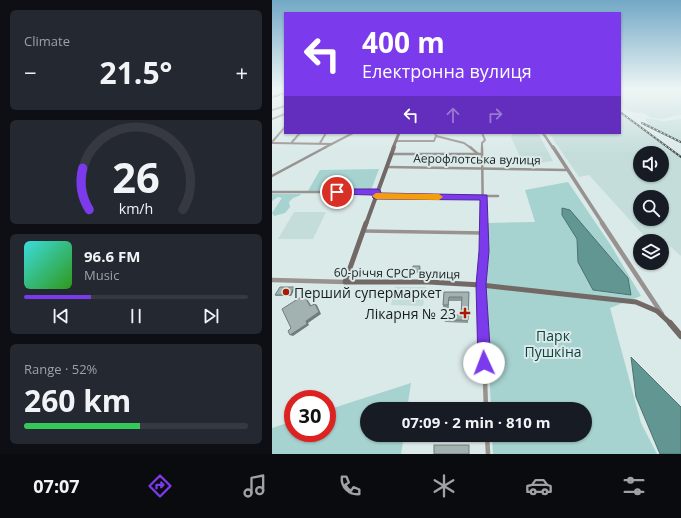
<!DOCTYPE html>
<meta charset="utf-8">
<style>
:root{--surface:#171b24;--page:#242831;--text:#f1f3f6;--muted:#9ea1a6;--line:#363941;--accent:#7c3aed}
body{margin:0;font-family:"Open Sans",sans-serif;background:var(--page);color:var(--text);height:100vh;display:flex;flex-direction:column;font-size:15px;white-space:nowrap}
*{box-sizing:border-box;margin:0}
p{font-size:13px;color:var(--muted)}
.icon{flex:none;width:22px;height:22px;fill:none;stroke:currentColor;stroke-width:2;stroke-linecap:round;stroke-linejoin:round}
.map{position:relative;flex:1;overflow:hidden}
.drawer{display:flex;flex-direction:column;gap:10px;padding:10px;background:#0d0f14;width:272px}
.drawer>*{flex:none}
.hud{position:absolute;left:12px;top:12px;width:337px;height:122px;border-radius:0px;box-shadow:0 1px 3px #0004;background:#7c3aed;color:#fff;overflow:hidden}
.fabs{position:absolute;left:361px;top:146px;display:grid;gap:8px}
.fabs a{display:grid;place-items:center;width:36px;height:36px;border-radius:50%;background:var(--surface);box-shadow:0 1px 3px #0004;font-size:20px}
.speed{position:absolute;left:12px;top:390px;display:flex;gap:8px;font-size:20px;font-weight:700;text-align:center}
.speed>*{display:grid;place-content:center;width:52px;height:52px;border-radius:50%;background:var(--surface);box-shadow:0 1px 3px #0004;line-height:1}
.speed .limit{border:6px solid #d22;background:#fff;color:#111}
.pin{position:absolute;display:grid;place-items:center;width:34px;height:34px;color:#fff;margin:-17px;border:2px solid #fff;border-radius:50%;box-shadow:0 1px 4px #0007}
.me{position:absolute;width:44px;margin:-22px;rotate:358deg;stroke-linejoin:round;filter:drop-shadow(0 0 3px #0008)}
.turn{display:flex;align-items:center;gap:14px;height:84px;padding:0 12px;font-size:18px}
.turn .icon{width:52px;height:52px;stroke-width:2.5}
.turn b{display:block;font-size:28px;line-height:34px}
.lanes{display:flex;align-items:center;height:38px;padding:0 12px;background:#0003;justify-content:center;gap:20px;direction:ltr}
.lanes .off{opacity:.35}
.big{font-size:30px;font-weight:700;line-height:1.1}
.drawer .tile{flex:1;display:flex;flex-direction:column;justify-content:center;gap:6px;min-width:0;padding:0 14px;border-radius:6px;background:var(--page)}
.drawer .dial{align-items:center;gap:0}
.dial svg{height:104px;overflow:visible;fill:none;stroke:var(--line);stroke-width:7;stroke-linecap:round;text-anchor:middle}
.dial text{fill:var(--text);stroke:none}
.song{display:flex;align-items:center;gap:12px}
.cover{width:48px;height:48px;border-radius:6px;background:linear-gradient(135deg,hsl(180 70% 55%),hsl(110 70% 35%))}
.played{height:4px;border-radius:2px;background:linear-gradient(90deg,var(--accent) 30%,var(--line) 30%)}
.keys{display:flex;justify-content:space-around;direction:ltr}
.heat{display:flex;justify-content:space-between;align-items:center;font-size:22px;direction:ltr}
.charge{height:6px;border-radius:3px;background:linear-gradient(90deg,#34c759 52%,var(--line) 0)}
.trip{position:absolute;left:88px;top:402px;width:232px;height:40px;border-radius:20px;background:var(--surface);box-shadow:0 1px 3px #0004;font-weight:700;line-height:40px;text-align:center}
.dock{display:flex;height:64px;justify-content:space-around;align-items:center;background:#090b0e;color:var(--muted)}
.dock .icon{width:28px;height:28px}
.dock .on{color:var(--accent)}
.dock b{font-size:18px;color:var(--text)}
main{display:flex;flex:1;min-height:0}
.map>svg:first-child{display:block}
</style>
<main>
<section class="drawer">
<div class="tile"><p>Climate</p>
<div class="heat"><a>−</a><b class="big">21.5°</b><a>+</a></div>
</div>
<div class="tile dial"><svg viewBox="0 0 100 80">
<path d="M14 69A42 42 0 1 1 86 69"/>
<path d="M14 69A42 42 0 0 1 9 37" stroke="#7c3aed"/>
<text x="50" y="56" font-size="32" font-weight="700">26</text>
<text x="50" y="72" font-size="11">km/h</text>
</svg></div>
<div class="tile">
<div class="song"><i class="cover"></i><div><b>96.6 FM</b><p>Music</p></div></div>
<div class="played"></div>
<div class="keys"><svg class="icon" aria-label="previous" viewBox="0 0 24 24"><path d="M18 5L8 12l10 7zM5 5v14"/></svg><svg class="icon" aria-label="pause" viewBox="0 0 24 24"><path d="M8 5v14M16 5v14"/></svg><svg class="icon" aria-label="next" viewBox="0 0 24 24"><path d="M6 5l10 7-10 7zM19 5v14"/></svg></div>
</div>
<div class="tile"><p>Range · 52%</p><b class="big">260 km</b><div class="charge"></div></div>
</section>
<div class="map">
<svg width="409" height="454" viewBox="0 0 409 454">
<rect width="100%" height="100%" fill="#daeae9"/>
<g fill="#c4dddb" fill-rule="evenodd">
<polygon points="348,90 409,90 409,115 388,119 380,118 373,114 356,111 348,105"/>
<path d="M348,113l61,44v99l-22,-20 -12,3 -58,-64 -10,2 -30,-44h71zM368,153h22v22h-22zM368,197h22v22h-22z"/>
<polygon points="373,118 391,121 409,119 409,144 377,125"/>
<polygon points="241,133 266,133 281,161 254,165 249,159 239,137"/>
<polygon points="22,212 54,212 41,239 6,239"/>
<polygon points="123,287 154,287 151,306 119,305"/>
</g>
<g fill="#a6d2cf">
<polygon points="107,169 99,190 36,191 48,170"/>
<polygon points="296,182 338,244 369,296 338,308 369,423 385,454 221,454 220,435 313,435 313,409 219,409 214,294 215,280 215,223 263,222 253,190"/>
<polygon points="0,194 28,194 29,195 21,198 17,202 18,207 13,213 2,216 0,213 10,198 6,197 0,201"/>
<polygon points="139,383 135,409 95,409 95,435 132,435 129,454 0,454 0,428 21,421 21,433 55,433 55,410"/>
</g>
<g fill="#629692" stroke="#4c726f">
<polygon points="290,208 298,210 356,278 359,295 321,290 306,262 305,239 290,215"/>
<polygon points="359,357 409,407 409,454 388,454 364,397"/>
</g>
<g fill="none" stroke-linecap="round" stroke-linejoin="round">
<g stroke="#989290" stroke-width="2">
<polyline points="0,110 13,106"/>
<polyline points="0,119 13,114"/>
<polyline points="210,133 213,140 210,143 210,148"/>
<polyline points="164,136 192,143 199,148"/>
<polyline points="124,141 162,141 164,136 163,133"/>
<polyline points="0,142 13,127"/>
<polyline points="20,142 28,133"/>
<polyline points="0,143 60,144"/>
<polyline points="48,143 54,133"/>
<polyline points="52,148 81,133"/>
</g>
<g stroke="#989290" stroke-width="2.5">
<polyline points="198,147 206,154"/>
<polyline points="210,147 211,224"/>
<polyline points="119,154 210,154"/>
<polyline points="115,167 294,170"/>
<polyline points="0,176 54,147"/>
<polyline points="0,192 105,192"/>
<polyline points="104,196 226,196"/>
</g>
<g stroke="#989290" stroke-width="3.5">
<polyline points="92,231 211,233"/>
<polyline points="211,324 209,285 212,251 211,223"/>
</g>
<g stroke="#989290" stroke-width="4.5">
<polyline points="211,323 214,409"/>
<polyline points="215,435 216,454"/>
</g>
<polyline stroke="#989290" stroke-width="2.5" points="271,133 281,148"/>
<polyline stroke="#989290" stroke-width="3.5" points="281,147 331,224"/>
<g stroke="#989290" stroke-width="4.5">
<polyline points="330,223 390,314"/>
<polyline points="0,280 73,282"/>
</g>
<polyline stroke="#726967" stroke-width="3" points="121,148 127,133"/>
<polyline stroke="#726967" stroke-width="4" points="94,224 122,147"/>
<polyline stroke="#726967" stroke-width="5" points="94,223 73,282 157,282 209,285 364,302 385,311 399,324"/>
<polyline stroke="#726967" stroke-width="6" points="398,323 409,336"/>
<g stroke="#3b4242" stroke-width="2">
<g id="rail">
<polyline points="0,97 13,93"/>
<polyline points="348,112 409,157"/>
<polyline points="370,123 409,142"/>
</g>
</g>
<use href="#rail" stroke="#daeae9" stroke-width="1" stroke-dasharray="2" stroke-linecap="butt"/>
</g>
<g fill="#8b9997">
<polygon points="149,268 148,273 140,273 140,271"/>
<polygon points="23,288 19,296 4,296 3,295"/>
<polygon points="172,292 197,292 196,323 173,322 172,320 189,315 190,301 177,301 177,308 171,308 171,305"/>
</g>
<g fill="#717d7b">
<polygon points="22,287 23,288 19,296 18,295"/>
<polygon points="32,295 34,297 40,307 38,306"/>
<polygon points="43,304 45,305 49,314 36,323 37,325 21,336 18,335 34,321"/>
</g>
<g fill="#a2b2b0" stroke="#717d7b">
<polygon points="141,266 148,266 147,271 140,271"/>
<polygon points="8,287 22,287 18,295 3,295"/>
<polygon points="172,292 197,292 196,320 172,320 173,315 189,315 190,297 177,297 176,305 171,305"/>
<polygon points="32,295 38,306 43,304 47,312 34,321 35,324 18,335 16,331 19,328 10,309"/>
<rect x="162" y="445" width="35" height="9"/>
</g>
<linearGradient id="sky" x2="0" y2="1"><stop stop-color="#72a8c6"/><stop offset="0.58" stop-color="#eef6f5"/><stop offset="1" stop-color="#eef6f5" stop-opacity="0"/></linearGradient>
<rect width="409" height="154" fill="url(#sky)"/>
<polygon fill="#7c3aed" stroke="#51269a" points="65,189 105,189 108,190 109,193 215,195 217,251 214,285 219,363 217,367 212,369 208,367 206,363 204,285 207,251 208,200 104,199 101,198 100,195 63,194 61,192"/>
<polygon fill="#f59e0b" points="104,193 167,194 171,197 167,200 104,199 100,196"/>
<g fill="#a91a00" stroke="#daeae9" stroke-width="1.5">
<circle cx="14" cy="292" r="4"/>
<path d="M191 307h4v4h4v4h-4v4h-4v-4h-4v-4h4z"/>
</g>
<g text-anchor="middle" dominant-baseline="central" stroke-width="4" stroke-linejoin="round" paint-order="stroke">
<g font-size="12" fill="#181e1e" stroke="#daeae9">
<text transform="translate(205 159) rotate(1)">Аерофлотська вулиця</text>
<text transform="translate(125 273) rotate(1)">60-річчя СРСР вулиця</text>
</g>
<g font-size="14" fill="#181e1e" stroke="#daeae9" text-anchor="start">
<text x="22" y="292">Перший супермаркет</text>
<text x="184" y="313" text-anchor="end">Лікарня № 23</text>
</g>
<g font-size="14" fill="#10423f" stroke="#daeae9">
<text x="281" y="335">Парк<tspan x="281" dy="16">Пушкіна</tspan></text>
</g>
</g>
</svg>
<div class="fabs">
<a><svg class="icon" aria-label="sound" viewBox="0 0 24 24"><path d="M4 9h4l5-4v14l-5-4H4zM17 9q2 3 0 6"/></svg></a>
<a><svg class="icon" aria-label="search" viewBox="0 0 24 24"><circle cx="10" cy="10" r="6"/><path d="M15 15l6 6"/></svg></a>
<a><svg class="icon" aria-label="layers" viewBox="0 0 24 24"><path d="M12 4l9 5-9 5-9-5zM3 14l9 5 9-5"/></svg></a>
</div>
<div class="speed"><div class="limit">30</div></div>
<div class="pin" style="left:65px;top:192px;background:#d93025"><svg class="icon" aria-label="arrive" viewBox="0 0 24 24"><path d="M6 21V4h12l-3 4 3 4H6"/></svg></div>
<svg class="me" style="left:212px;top:363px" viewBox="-20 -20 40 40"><circle r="19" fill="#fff"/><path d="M0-13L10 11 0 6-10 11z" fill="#7c3aed"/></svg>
<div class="trip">07:09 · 2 min · 810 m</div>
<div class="hud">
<div class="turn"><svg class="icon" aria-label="left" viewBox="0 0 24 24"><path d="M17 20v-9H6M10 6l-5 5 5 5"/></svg><div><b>400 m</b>Електронна вулиця</div></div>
<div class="lanes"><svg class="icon" aria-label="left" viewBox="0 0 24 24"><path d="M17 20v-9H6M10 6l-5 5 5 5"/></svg><svg class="icon off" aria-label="ahead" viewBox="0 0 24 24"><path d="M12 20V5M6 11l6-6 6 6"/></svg><svg class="icon off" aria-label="right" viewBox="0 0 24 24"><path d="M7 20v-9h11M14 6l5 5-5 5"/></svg></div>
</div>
</div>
</main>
<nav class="dock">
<b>07:07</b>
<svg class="icon on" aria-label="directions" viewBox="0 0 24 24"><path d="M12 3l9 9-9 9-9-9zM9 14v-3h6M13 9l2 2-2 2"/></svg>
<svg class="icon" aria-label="music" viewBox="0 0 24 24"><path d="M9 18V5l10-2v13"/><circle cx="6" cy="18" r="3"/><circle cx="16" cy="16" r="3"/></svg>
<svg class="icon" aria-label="phone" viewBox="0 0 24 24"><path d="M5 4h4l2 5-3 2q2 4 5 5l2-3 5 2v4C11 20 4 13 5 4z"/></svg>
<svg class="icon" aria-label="climate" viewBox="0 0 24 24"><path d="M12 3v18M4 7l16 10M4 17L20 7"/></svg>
<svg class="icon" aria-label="car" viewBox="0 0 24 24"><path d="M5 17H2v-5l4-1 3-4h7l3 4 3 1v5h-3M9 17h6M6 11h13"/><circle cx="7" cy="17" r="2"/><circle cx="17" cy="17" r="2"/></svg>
<svg class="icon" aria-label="filters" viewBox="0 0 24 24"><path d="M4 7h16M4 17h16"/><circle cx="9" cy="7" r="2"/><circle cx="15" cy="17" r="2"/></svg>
</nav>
